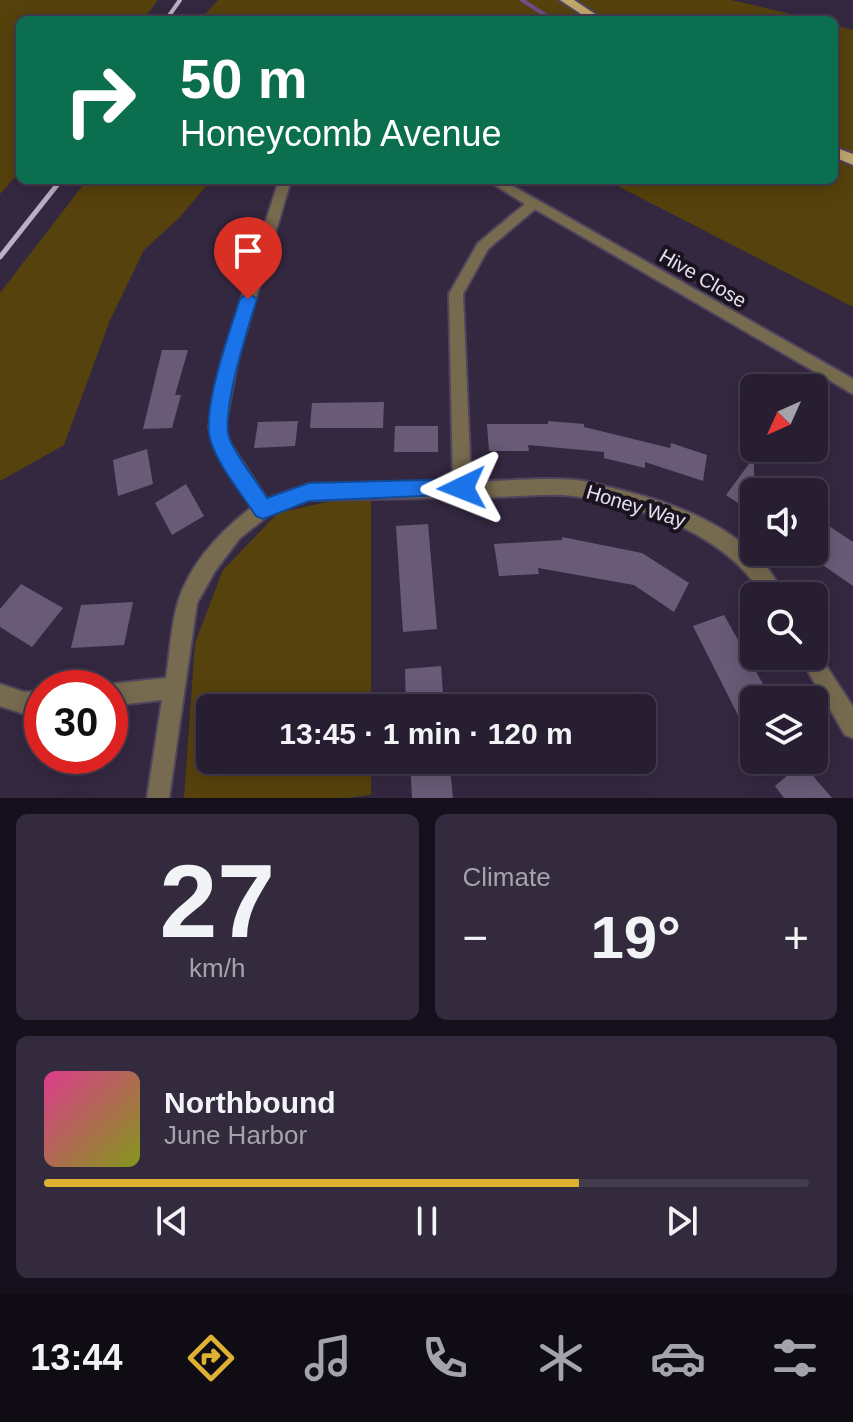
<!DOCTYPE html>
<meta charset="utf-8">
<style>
:root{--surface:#271e31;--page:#332b3d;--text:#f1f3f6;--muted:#a4a2ab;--line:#433c4d;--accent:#deb133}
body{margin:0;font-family:Arial,sans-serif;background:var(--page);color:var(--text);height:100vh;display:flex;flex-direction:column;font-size:30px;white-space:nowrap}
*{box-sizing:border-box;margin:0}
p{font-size:26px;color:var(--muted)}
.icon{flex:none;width:44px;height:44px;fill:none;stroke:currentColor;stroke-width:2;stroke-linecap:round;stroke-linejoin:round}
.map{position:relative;height:798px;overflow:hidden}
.side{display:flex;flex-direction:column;gap:16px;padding:16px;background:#15101b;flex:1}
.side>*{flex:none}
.top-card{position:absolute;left:16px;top:16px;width:822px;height:168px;border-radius:12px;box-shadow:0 4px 20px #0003,0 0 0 2px var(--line);background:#0b6e4f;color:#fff;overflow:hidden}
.needle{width:52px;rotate:225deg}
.tools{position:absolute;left:740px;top:374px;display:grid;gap:16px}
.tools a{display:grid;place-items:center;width:88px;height:88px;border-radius:12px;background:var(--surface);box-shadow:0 4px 20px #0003,0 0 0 2px var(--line);font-size:40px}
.speed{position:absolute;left:24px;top:670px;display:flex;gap:16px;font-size:40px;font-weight:700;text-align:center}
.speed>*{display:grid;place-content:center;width:104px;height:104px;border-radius:50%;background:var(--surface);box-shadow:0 4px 20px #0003,0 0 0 2px var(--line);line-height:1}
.speed .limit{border:12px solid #d22;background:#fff;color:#111}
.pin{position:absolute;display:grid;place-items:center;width:68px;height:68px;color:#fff;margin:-82px -34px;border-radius:50% 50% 50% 0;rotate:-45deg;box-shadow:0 0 8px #0007}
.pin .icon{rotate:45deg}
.me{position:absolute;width:88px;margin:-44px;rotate:268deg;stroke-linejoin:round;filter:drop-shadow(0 0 6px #0008)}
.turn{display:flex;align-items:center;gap:28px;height:168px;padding:0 32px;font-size:36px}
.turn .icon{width:104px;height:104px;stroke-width:2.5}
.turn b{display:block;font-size:56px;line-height:68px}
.big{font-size:60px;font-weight:600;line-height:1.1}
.side .tile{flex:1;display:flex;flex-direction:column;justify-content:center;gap:12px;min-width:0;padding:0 28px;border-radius:12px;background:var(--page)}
.side .dial{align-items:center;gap:0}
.dial b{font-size:104px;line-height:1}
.song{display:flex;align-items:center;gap:24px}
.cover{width:96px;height:96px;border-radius:12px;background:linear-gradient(135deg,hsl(330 70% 55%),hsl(70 70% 35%))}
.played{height:8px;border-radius:4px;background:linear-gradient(90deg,var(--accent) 70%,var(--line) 70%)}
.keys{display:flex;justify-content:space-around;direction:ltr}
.heat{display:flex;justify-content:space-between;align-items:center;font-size:44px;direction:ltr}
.side .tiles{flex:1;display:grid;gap:16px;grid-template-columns:1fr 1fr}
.tile:last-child{grid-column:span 2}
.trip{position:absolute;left:196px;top:694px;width:460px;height:80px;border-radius:12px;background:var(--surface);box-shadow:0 4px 20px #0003,0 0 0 2px var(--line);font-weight:600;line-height:80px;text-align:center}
.tabs{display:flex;height:128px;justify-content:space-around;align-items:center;background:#100c14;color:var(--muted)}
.tabs .icon{width:56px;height:56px}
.tabs .active{color:var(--accent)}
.tabs b{font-size:36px;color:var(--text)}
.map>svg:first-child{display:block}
</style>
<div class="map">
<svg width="853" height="798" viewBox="0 0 853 798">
<rect width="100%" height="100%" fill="#342841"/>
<g fill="#56420c">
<polygon points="0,0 158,0 143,20 20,20 20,171 0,194"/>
<polygon points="218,0 731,0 818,20 200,20"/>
<polygon points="834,25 853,30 853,307 606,180 834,180"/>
<polygon points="87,180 211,180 179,218 144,250 110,320 64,445 0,481 0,293"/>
<polygon points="371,492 371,708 210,708 210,760 371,760 371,795 346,798 184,798 195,643 223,570 278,513"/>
</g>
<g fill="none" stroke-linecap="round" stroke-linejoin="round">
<polyline stroke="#6c4e88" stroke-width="4" points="522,0 553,20"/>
</g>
<g fill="#695b78">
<polygon points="162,350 188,350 175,395 181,395 172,428 143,429"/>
<polygon points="384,402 383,428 310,428 312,403"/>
<polygon points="298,421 295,446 254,448 258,422"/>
<polygon points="548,421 584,424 584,427 670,448 671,443 707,455 703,481 645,462 645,468 604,458 604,452 528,445 529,451 489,451 487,424 548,424"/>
<polygon points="395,426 438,426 438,452 394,452"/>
<polygon points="147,449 153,484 118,496 113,460"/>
<polygon points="754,457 754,475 779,492 754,492 754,514 726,495"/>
<polygon points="186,484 204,516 172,535 155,503"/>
<polygon points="823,522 853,542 853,586 814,559 814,537"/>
<polygon points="428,524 437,629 403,632 396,526"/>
<polygon points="562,537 642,553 689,583 674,612 634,585 538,568 539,574 499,576 494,544 562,540"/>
<polygon points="21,584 63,608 32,647 0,627 0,609"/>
<polygon points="133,602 124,645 71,648 81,605"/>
<polygon points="724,615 772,700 754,700 754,747 693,626"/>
<polygon points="441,666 444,708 406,708 405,669"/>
<polygon points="410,760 449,760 453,798 412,798"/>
<polygon points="803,762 818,782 832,798 784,798 775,786"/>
</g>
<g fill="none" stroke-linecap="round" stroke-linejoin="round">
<g stroke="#50455d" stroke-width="4">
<g id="street">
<path d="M279,180h12l-53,179 -13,68 3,13 39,59 42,-15 144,-2 -4,-188 29,-51 47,-39 -38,-24h15l351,199v15l-318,-185 -47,40 -25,45 8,188c34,-1 70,-5 105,-2 12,1 24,5 36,8 63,14 145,44 172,108h-21c-37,-62 -116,-88 -183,-99 -28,-5 -59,0 -87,0 -61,1 -123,2 -184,3l-40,15 -29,23 -25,33 -18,32 -28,195h-22l15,-98 -52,6v-18h-8l8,-4 56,-6c4,-25 5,-55 13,-79 13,-38 42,-68 73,-92l-38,-60 -5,-20 13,-68z"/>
<polygon points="814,647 853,707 853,738 845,735 803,663 800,656 814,656"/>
<polygon points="0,684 24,692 42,691 42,713 24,714 0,706"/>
</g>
</g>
<g stroke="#50455d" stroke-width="4">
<g id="primary">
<polygon points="560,0 574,0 604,20 590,20"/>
<polygon points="834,147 853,154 853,165 834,157"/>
</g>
</g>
<use href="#street" fill="#776b4f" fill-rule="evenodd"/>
<use href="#primary" fill="#c0a76c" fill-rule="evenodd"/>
<polyline stroke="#b9b0c3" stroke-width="4" points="166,20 180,0"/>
<polyline stroke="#b9b0c3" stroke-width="5" points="0,257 61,180"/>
</g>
<path fill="#1a73e8" stroke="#114b97" stroke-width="2" d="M248,293l9,6c-9,28 -38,117 -27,141 9,20 25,39 37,58l42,-15 153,-4 7,2 3,7 -3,6 -160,7 -46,18 -7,-3c-15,-23 -36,-48 -45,-74 -11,-29 19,-111 29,-143z"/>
<g text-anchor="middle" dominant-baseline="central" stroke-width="8" stroke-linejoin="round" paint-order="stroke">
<g font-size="20" fill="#e6deef" stroke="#19131f">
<text transform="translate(703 278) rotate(30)">Hive Close</text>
<text transform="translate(636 506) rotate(17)">Honey Way</text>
</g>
</g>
</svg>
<div class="tools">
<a><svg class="needle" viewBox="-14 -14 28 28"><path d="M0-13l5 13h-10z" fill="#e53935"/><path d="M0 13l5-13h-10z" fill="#a4a2ab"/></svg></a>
<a><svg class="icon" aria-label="sound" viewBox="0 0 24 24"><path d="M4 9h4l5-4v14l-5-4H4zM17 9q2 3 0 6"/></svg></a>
<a><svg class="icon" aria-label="search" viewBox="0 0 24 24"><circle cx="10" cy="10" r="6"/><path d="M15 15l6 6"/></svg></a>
<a><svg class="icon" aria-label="layers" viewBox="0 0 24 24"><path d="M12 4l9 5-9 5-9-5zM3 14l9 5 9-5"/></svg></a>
</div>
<div class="speed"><div class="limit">30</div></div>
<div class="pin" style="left:248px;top:299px;background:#d93025"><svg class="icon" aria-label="arrive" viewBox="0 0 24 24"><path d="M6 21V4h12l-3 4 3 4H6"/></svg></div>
<svg class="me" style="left:462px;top:488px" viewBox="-20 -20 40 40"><path d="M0-17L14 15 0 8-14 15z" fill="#1a73e8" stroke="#fff" stroke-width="4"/></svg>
<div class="trip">13:45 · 1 min · 120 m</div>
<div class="top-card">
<div class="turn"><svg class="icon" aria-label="right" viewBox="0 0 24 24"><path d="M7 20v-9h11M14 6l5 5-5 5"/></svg><div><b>50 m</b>Honeycomb Avenue</div></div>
</div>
</div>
<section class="side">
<div class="tiles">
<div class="tile dial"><b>27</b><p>km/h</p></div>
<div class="tile"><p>Climate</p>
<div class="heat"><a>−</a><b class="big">19°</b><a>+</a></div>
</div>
<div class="tile">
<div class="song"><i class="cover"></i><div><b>Northbound</b><p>June Harbor</p></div></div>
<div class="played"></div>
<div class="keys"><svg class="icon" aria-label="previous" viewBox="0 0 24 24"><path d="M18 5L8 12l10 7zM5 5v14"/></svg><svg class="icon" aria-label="pause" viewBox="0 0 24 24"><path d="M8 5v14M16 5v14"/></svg><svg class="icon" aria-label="next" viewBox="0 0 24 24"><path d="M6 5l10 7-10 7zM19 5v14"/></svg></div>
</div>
</div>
</section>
<nav class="tabs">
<b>13:44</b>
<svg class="icon active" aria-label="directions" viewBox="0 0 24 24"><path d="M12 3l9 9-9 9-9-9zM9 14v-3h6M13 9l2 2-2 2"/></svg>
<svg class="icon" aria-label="music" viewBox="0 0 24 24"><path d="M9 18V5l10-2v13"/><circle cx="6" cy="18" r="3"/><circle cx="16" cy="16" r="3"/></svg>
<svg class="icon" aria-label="phone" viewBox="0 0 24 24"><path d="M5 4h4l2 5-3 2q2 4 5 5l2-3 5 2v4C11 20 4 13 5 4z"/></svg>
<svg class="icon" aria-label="climate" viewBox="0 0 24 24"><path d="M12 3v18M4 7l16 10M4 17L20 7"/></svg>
<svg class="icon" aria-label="car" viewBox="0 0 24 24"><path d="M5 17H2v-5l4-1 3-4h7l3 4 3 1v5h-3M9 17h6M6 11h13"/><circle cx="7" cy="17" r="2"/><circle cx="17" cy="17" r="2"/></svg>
<svg class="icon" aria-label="filters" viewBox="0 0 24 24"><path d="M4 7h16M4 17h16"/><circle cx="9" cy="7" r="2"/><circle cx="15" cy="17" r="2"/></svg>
</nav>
